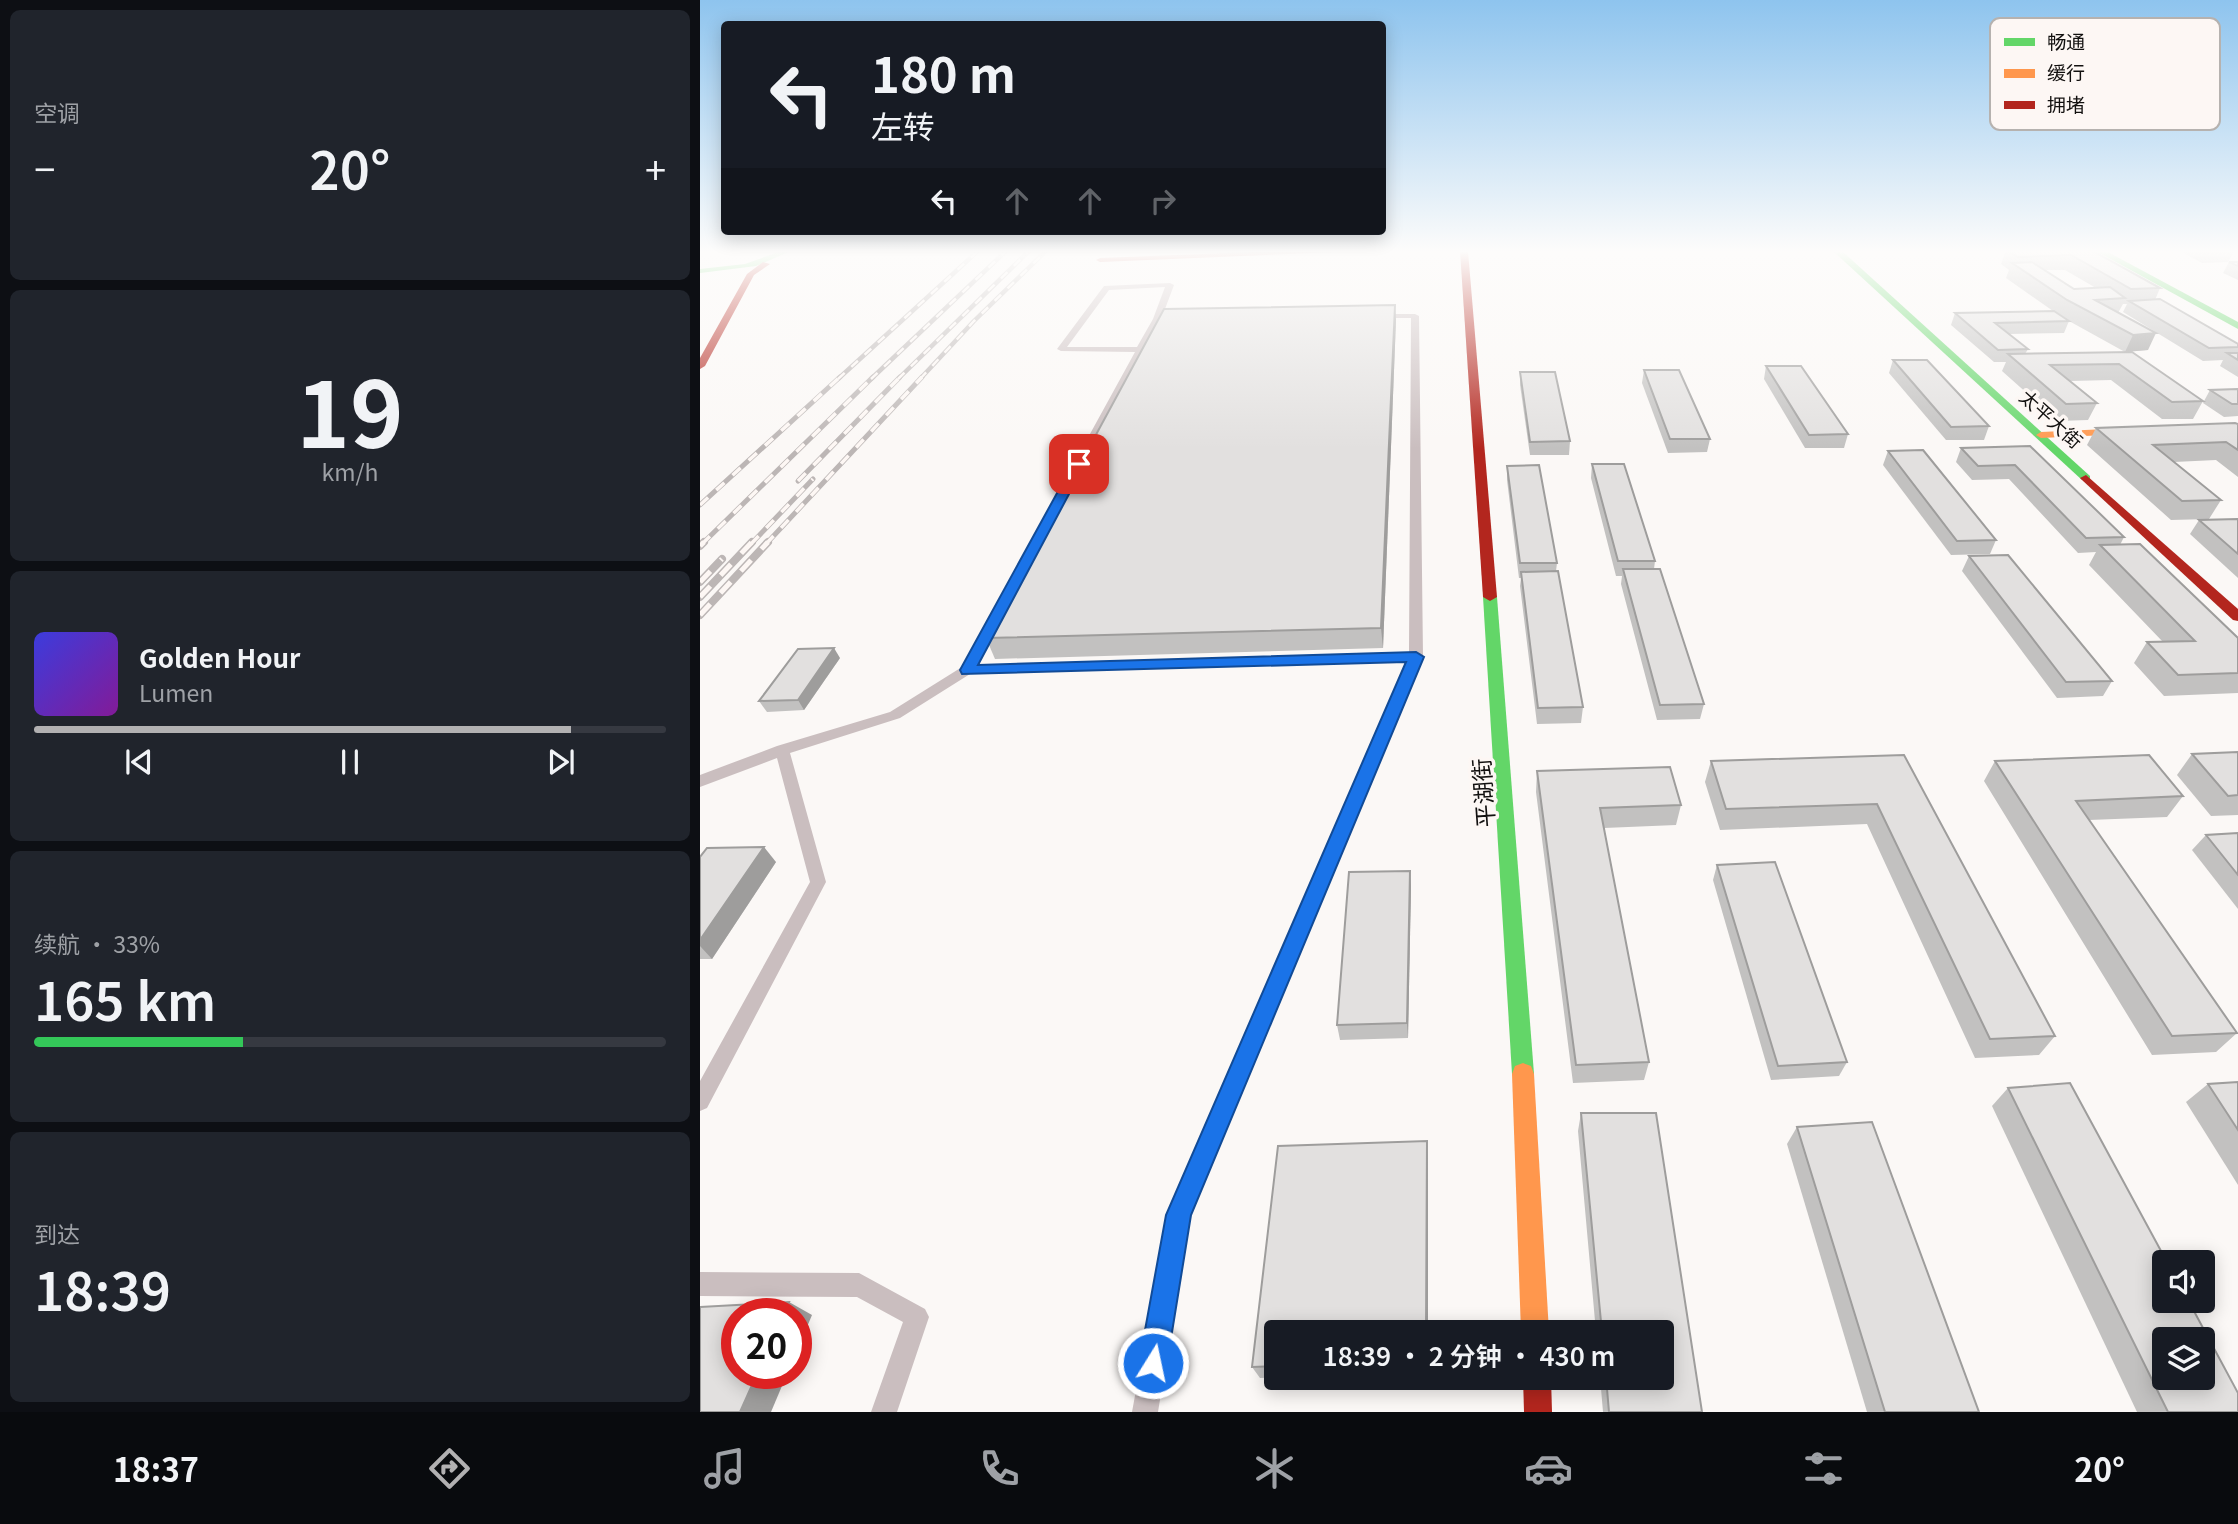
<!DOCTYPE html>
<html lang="zh">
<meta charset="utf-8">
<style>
:root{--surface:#171b24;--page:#20242c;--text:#f1f3f6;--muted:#9ea1a6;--line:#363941;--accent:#b2b1b2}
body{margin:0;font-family:Georgia,"Noto Sans SC",serif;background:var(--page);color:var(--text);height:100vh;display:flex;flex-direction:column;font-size:26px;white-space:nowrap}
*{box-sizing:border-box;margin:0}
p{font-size:23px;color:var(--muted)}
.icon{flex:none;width:38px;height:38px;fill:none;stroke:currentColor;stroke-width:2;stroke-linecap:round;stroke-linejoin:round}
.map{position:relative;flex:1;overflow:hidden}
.sheet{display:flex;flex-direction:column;gap:10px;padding:10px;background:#0d0f14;width:700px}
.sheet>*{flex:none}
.guide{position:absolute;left:21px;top:21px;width:665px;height:214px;border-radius:7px;box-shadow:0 4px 18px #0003;background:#171b24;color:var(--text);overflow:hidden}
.buttons{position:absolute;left:1452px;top:1250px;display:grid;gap:14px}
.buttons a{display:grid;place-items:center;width:63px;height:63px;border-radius:7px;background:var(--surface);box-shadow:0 4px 18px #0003;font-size:35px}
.speed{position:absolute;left:21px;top:1298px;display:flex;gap:14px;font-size:35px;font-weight:700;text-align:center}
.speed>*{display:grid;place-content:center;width:91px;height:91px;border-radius:50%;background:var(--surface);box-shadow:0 4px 18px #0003;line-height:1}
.speed .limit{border:10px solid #d22;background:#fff;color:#111}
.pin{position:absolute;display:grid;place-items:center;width:60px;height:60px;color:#fff;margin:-30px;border-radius:14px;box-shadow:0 4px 10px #0006}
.me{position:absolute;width:77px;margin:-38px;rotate:10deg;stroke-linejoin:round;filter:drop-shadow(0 0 5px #0008)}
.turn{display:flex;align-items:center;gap:24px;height:147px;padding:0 35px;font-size:32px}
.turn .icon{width:91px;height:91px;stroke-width:2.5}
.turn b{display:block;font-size:49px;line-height:60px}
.lanes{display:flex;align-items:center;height:66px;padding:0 35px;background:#0003;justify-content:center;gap:35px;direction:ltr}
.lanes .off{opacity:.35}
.big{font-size:52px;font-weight:600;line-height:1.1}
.sheet .widget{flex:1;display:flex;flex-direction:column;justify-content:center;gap:10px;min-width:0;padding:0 24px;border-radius:10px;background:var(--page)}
.sheet .dial{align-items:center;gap:0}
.dial b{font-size:91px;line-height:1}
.song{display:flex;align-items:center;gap:21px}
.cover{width:84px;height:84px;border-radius:10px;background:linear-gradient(135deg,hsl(240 70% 55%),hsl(290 70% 35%))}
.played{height:7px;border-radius:4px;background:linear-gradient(90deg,var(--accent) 85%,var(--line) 85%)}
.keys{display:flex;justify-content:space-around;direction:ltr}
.heat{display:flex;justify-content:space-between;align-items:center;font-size:38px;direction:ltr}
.charge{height:10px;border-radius:5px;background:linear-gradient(90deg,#34c759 33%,var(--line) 0)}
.trip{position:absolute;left:564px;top:1320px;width:410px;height:70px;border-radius:7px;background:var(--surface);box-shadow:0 4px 18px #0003;font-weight:600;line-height:70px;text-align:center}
.dock{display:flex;height:112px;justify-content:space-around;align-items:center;background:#090b0e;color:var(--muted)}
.dock .icon{width:49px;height:49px}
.dock .selected{color:var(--accent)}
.dock b{font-size:32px;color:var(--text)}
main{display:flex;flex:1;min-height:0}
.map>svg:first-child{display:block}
</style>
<main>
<section class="sheet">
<div class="widget"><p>空调</p>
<div class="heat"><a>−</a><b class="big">20°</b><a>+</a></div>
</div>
<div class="widget dial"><b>19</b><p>km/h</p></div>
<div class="widget">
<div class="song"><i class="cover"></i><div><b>Golden Hour</b><p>Lumen</p></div></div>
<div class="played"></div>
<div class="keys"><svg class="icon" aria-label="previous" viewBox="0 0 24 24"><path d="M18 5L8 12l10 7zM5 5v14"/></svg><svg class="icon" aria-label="pause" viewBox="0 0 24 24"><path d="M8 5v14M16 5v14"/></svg><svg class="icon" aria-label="next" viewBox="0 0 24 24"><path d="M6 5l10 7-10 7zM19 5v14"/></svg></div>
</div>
<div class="widget"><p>续航 · 33%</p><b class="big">165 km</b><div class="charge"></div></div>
<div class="widget"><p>到达</p><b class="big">18:39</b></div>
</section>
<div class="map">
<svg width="1538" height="1412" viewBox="0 0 1538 1412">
<rect width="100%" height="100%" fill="#fbf8f6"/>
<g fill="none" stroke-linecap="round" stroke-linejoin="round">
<g fill="#cabebf" fill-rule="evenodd">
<path d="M470,283l4,2 -12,32h14l4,2 -4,2h-16l-184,344 433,-12 2,-335h-35l-1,-2 4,-2h36l4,2 4,341 -233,558 -32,197h-26l36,-197 239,-554 -437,13 -70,44 -110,35 36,129 -119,226 -7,3v-30l110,-199 -33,-124 -77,29v-12l77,-29 113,-34 72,-45 173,-315 -74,-1 -4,-2 47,-63zM465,287l-12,32 -16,28h-70l42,-57z"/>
<polygon points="0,1272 159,1273 225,1309 229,1317 197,1412 171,1412 203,1322 157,1297 0,1296"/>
</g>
<g fill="#63d668" fill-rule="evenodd">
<polygon points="81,251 91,251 56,266 0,273 0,269 45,264"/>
<polygon points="1133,251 1142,251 1390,476 1390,480 1382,480"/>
<polygon points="1396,251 1406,251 1538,322 1538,329"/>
<polygon points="790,593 797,597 834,1074 831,1082 823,1085 815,1082 812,1074 783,597"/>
</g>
<g fill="#ff974d" fill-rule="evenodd">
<polygon points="1538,423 1538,429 1341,438 1336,435 1341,432"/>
<polygon points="823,1063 831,1066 834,1074 849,1332 821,1332 812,1074 815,1066"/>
</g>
<g fill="#b3261e" fill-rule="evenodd">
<polygon points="580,251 657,251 400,262 396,260 400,258"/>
<polygon points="760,251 768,251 797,597 790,601 783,597"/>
<polygon points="63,262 70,264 54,275 5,366 0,369 0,358 47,274"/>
<polygon points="1386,475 1538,609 1538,621 1533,620 1382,480 1380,478"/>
<polygon points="823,1377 851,1377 852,1412 824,1412"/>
</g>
<g stroke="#bcb6b5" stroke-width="4.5">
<g id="rail-far2">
<polyline points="138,379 278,251"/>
<polyline points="171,379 306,251"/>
<polyline points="198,379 329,251"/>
<polyline points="220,379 274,321 346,251"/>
</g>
</g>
<g stroke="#bcb6b5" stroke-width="5">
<g id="rail-far1">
<polyline points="98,481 200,377"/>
<polyline points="0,505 140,377"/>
<polyline points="2,544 173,377"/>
<polyline points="51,544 113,479"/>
<polyline points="66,544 222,377"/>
</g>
</g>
<g stroke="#bcb6b5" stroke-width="8">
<g id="rail">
<polyline points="0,546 4,542"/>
<polyline points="0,582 22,559"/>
<polyline points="0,597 52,542"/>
<polyline points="0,615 68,542"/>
</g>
</g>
<use href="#rail-far2" stroke="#fdf7f4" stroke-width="2.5" stroke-dasharray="9" stroke-linecap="butt"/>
<use href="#rail-far1" stroke="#fdf7f4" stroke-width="3.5" stroke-dasharray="11" stroke-linecap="butt"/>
<use href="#rail" stroke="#fdf7f4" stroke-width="5" stroke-dasharray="15" stroke-linecap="butt"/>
</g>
<g fill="#c2c1c0" fill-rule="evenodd">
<path d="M1306,251h87l67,37 -5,12 83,44v33l-18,-11 3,-6 -20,1 -80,-49 4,-8h-4l-5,9 30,37 -23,2 -56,-31 -5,12 -55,1 19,15 -3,5 107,-2 71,49 -10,18h-31l-51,-39 -41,1 27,22 -9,17 -30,1 -56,-50 4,-9h-12l-43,-37 4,-12 98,-2 -47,-33 3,-8 -8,-6zM1345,270h20l31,18 -22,1z"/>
<polygon points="1480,251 1534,251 1528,262 1502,263"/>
<polygon points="1529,262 1538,262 1538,280 1523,273"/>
<polygon points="696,320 683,648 295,659 286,638"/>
<polygon points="1193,360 1289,426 1284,440 1246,440 1189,373"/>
<polygon points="1066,366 1148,434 1144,448 1105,448 1064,379"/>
<polygon points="944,370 1010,439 1007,452 968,453 942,383"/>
<polygon points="820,372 870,441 869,455 830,455 820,385"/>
<polygon points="1538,389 1538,416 1524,417 1503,403 1510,390"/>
<polygon points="1538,424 1538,477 1516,460 1474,462 1521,500 1509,519 1471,520 1387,445 1396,428"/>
<polygon points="1330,446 1424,537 1420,545 1538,638 1538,693 1464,696 1434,663 1447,642 1463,642 1389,565 1396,552 1378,553 1309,479 1272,480 1256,462 1261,448"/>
<polygon points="1188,451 1296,540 1290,554 1251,555 1183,465"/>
<polygon points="892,464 955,561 954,569 1004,704 1000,719 957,720 921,584 922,576 916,576 891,478"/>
<polygon points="807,466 857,563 856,571 883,707 881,723 837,724 820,586 821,578 819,578 807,480"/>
<polygon points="1538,519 1538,578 1490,534 1499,520"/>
<polygon points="1269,556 1412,681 1403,696 1357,698 1262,571"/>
<polygon points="140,658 104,710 67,712 59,701"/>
<polygon points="1538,752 1538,815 1511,816 1477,775 1492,754"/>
<polygon points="1204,755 1355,1036 1339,1055 1275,1058 1167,824 1020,830 1005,782 1011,761"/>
<polygon points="1295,761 1483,796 1467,817 1389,820 1537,1033 1516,1052 1452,1055 1284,781"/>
<polygon points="837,771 981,805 976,825 904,828 949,1062 944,1080 873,1083 836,792"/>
<polygon points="1538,833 1538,909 1492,850 1506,835"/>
<polygon points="0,857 76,862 12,959 0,959"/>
<polygon points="1017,865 1147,1062 1139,1076 1071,1080 1013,880"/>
<polygon points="710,871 711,886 708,1038 640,1040 637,1025"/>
<polygon points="1538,1082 1538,1185 1486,1102 1508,1084"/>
<polygon points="1308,1088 1538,1412 1437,1412 1292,1106"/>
<polygon points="881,1113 1002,1412 903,1412 900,1377 961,1377 961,1332 896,1332 878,1131"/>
<polygon points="1097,1127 1279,1412 1167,1412 1087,1144"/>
<polygon points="727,1141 728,1158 728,1332 576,1332 576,1377 588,1377 560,1378 552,1367 578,1146"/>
</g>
<g fill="#9e9d9c">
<polygon points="695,305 696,320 683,648 681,628"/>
<polygon points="1456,333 1448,350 1425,352 1433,335"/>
<polygon points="134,648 140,658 104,710 98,700"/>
<polygon points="64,847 76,862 12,959 0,946 0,940"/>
<polygon points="710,871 711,886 708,1038 707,1023"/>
<polygon points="727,1141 728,1158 728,1332 726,1332"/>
<polygon points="89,1302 112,1315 96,1353 96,1314 83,1314"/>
<polygon points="57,1374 87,1374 71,1412 40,1412"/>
</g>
<g fill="#e2e0df" stroke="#9e9d9c" stroke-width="2" fill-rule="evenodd">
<polygon points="1308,251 1393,251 1460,288 1431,289 1371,255 1318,257"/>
<polygon points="1332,262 1374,289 1410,287 1425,298 1395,300 1456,333 1433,335 1367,300 1312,263"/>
<polygon points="1529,262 1538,262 1538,266"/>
<polygon points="1460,299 1538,344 1538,347 1509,348 1429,301"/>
<polygon points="695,305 681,628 286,638 464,309"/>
<polygon points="1354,311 1369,321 1295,323 1328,349 1298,350 1255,313"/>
<polygon points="1432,352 1503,401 1472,402 1419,364 1350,365 1397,403 1366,404 1308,354"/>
<polygon points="1527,353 1538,353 1538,360"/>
<polygon points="1193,360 1227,360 1289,426 1251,427"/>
<polygon points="1066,366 1101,366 1148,434 1109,435"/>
<polygon points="944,370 979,370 1010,439 970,439"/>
<polygon points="820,372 855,372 870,441 830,442"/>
<polygon points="1538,389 1538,404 1532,404 1510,390"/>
<polygon points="1535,423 1538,424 1538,450 1526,442 1453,445 1521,500 1482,501 1396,428"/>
<polygon points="1330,446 1424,537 1386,538 1315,465 1278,466 1261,448"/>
<polygon points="1223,450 1296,540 1257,541 1188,451"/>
<polygon points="892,464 924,464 955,561 918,561"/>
<polygon points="839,465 857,563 820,563 807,466"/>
<polygon points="1538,519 1538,554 1499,520"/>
<polygon points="1440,544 1538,638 1538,673 1478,675 1447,642 1495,641 1400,545"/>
<polygon points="1308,555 1412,681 1366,682 1269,556"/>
<polygon points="923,569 960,569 1004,704 960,705"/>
<polygon points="858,571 883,707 838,708 821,572"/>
<polygon points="134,648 98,700 59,701 98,649"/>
<polygon points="1538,752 1538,795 1528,796 1492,754"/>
<polygon points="1204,755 1355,1036 1290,1039 1177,804 1026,809 1011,761"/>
<polygon points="1449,755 1483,796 1376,801 1537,1033 1472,1036 1295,761"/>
<polygon points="970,767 981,805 900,808 949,1062 876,1065 837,771"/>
<polygon points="1538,833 1538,875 1506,835"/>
<polygon points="64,847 0,940 0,857 7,848"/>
<polygon points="1075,862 1147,1062 1078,1066 1017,865"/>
<polygon points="710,871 707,1023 637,1025 649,872"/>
<polygon points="1538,1082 1538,1130 1508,1084"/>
<path d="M1370,1083l97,179h-2v38h23l50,93v19h-70l-160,-324zM1465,1339h38v38h-38z"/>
<polygon points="881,1113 956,1113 1002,1412 909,1412 906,1377 961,1377 961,1332 902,1332"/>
<polygon points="1172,1122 1279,1412 1185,1412 1097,1127"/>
<polygon points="727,1141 726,1332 576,1332 576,1366 552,1367 578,1146"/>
<polygon points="89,1302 83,1314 37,1314 37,1374 57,1374 40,1412 0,1412 0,1307"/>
</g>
<linearGradient id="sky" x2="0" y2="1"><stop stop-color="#8ec4ee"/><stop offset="0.56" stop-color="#fdfcfb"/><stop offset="1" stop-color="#fdfcfb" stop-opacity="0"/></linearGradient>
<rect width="1538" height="449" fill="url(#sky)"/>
<polygon fill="#1a73e8" stroke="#114b97" stroke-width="2" points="379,461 385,464 278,665 716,652 724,657 491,1215 467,1363 463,1373 453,1377 444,1373 439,1363 466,1215 706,662 262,674 260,670 373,464"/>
<g text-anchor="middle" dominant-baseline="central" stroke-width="7" stroke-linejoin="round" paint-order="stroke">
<g font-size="19" fill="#12100f" stroke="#fdf7f4">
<text transform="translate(1352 418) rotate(42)">太平大街</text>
</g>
<g font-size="23" fill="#12100f" stroke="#fdf7f4">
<text transform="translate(782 793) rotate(-94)">平湖街</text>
</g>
</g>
<rect x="1290" y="18" width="230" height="112" rx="10" fill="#fdf7f4" stroke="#b6b2af" stroke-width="2"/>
<rect x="1304" y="38" width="31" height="8" fill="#63d668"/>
<rect x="1304" y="69" width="31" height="9" fill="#ff974d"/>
<rect x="1304" y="101" width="31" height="8" fill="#b3261e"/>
<g font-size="19" fill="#12100f">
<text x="1347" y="49">畅通</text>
<text x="1347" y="80">缓行</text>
<text x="1347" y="112">拥堵</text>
</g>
</svg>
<div class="buttons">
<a><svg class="icon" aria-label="sound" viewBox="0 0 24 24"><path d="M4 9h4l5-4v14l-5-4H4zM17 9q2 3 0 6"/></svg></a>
<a><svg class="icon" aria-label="layers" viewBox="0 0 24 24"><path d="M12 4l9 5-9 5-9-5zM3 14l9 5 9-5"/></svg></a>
</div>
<div class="speed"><div class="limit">20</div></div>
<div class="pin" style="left:379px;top:464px;background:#d93025"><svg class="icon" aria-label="arrive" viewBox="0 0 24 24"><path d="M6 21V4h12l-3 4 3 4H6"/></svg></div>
<svg class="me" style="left:453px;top:1363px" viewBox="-20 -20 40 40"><circle r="17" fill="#1a73e8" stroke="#fff" stroke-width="3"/><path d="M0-11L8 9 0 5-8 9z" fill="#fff"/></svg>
<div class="trip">18:39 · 2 分钟 · 430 m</div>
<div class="guide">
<div class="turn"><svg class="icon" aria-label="left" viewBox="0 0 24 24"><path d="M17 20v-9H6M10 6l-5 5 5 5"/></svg><div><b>180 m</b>左转</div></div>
<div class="lanes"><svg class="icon" aria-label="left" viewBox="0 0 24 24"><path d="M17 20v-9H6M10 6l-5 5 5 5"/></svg><svg class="icon off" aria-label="ahead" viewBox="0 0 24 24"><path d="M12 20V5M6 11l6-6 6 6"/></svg><svg class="icon off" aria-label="ahead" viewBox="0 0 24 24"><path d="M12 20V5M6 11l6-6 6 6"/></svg><svg class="icon off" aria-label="right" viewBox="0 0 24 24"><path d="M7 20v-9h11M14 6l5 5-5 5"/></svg></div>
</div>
</div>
</main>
<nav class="dock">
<b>18:37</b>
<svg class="icon selected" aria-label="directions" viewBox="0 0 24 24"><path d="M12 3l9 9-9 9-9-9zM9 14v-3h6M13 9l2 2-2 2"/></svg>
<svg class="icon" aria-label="music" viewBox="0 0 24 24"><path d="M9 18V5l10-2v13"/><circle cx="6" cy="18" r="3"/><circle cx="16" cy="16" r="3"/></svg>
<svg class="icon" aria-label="phone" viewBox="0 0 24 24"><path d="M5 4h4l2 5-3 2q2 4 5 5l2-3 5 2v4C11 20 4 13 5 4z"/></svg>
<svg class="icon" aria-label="climate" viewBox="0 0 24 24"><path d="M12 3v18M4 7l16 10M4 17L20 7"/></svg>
<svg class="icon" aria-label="car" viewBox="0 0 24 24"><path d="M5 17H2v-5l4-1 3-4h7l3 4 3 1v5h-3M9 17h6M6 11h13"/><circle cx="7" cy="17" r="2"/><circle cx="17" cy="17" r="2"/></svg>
<svg class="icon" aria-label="filters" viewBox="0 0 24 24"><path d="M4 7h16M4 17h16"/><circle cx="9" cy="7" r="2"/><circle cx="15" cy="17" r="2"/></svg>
<b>20°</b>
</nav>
